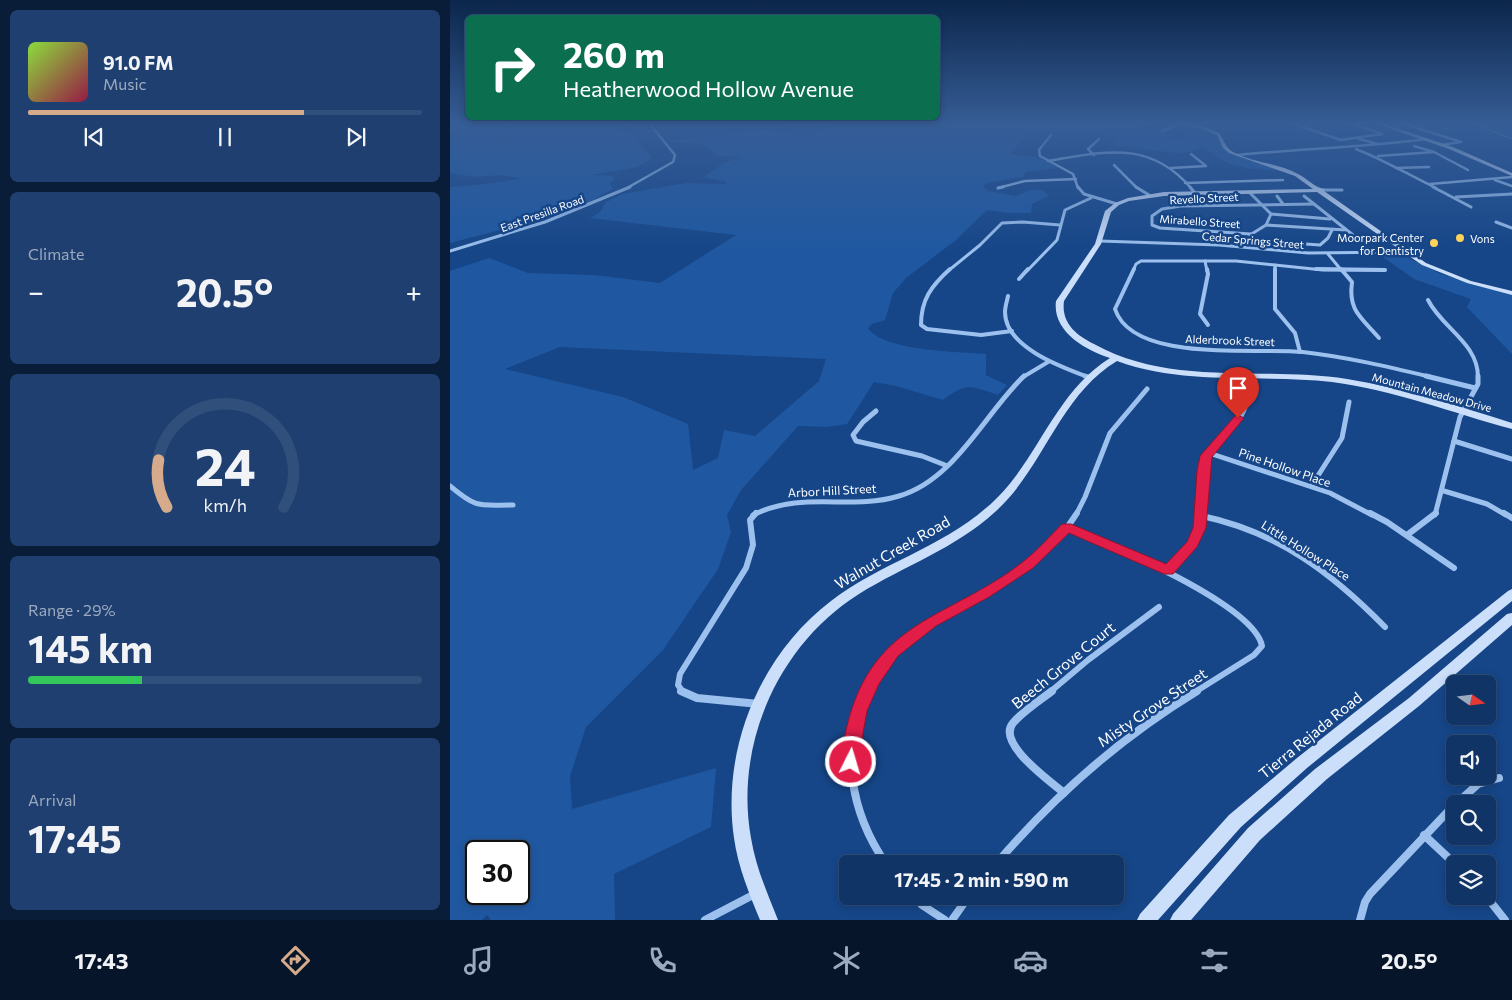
<!DOCTYPE html>
<meta charset="utf-8">
<style>
:root{--surface:#103466;--page:#1e3f6f;--text:#f1f3f6;--muted:#9caabf;--line:#304f7a;--accent:#d6ab8b}
body{margin:0;font-family:Commissioner,sans-serif;background:var(--page);color:var(--text);height:100vh;display:flex;flex-direction:column;font-size:19px;white-space:nowrap}
*{box-sizing:border-box;margin:0}
p{font-size:16px;color:var(--muted)}
.icon{flex:none;width:28px;height:28px;fill:none;stroke:currentColor;stroke-width:2;stroke-linecap:round;stroke-linejoin:round}
.map{position:relative;flex:1;overflow:hidden}
.panel{display:flex;flex-direction:column;gap:10px;padding:10px;background:#091d38;width:450px}
.panel>*{flex:none}
.hud{position:absolute;left:15px;top:15px;width:475px;height:105px;border-radius:8px;box-shadow:0 2px 8px #0003,0 0 0 1px var(--line);background:#0b6e4f;color:#fff;overflow:hidden}
.needle{width:32px;rotate:104deg}
.tools{position:absolute;left:996px;top:675px;display:grid;gap:10px}
.tools a{display:grid;place-items:center;width:50px;height:50px;border-radius:8px;background:var(--surface);box-shadow:0 2px 8px #0003,0 0 0 1px var(--line);font-size:25px}
.speed{position:absolute;left:15px;top:840px;display:flex;gap:10px;font-size:25px;font-weight:700;text-align:center}
.speed>*{display:grid;place-content:center;width:65px;height:65px;border-radius:50%;background:var(--surface);box-shadow:0 2px 8px #0003,0 0 0 1px var(--line);line-height:1}
.speed .limit{border:2px solid #111;border-radius:8px;background:#fff;color:#111}
.pin{position:absolute;display:grid;place-items:center;width:42px;height:42px;color:#fff;margin:-51px -21px;border-radius:50% 50% 50% 0;rotate:-45deg;box-shadow:0 0 5px #0007}
.pin .icon{rotate:45deg}
.me{position:absolute;width:55px;margin:-28px;rotate:5deg;stroke-linejoin:round;filter:drop-shadow(0 0 4px #0008)}
.turn{display:flex;align-items:center;gap:18px;height:105px;padding:0 15px;font-size:22px}
.turn .icon{width:65px;height:65px;stroke-width:2.5}
.turn b{display:block;font-size:35px;line-height:42px}
.big{font-size:38px;font-weight:700;line-height:1.1}
.panel .tile{flex:1;display:flex;flex-direction:column;justify-content:center;gap:8px;min-width:0;padding:0 18px;border-radius:8px;background:var(--page)}
.panel .dial{align-items:center;gap:0}
.dial svg{height:130px;overflow:visible;fill:none;stroke:var(--line);stroke-width:7;stroke-linecap:round;text-anchor:middle}
.dial text{fill:var(--text);stroke:none}
.song{display:flex;align-items:center;gap:15px}
.cover{width:60px;height:60px;border-radius:8px;background:linear-gradient(135deg,hsl(90 70% 55%),hsl(340 70% 35%))}
.played{height:5px;border-radius:2px;background:linear-gradient(90deg,var(--accent) 70%,var(--line) 70%)}
.keys{display:flex;justify-content:space-around;direction:ltr}
.heat{display:flex;justify-content:space-between;align-items:center;font-size:28px;direction:ltr}
.charge{height:8px;border-radius:4px;background:linear-gradient(90deg,#34c759 29%,var(--line) 0)}
.trip{position:absolute;left:389px;top:855px;width:285px;height:50px;border-radius:8px;background:var(--surface);box-shadow:0 2px 8px #0003,0 0 0 1px var(--line);font-weight:700;line-height:50px;text-align:center}
.tabs{display:flex;height:80px;justify-content:space-around;align-items:center;background:#061529;color:var(--muted)}
.tabs .icon{width:35px;height:35px}
.tabs .selected{color:var(--accent)}
.tabs b{font-size:22px;color:var(--text)}
main{display:flex;flex:1;min-height:0}
.map>svg:first-child{display:block}
</style>
<main>
<section class="panel">
<div class="tile">
<div class="song"><i class="cover"></i><div><b>91.0 FM</b><p>Music</p></div></div>
<div class="played"></div>
<div class="keys"><svg class="icon" aria-label="previous" viewBox="0 0 24 24"><path d="M18 5L8 12l10 7zM5 5v14"/></svg><svg class="icon" aria-label="pause" viewBox="0 0 24 24"><path d="M8 5v14M16 5v14"/></svg><svg class="icon" aria-label="next" viewBox="0 0 24 24"><path d="M6 5l10 7-10 7zM19 5v14"/></svg></div>
</div>
<div class="tile"><p>Climate</p>
<div class="heat"><a>−</a><b class="big">20.5°</b><a>+</a></div>
</div>
<div class="tile dial"><svg viewBox="0 0 100 80">
<path d="M14 69A42 42 0 1 1 86 69"/>
<path d="M14 69A42 42 0 0 1 9 40" stroke="#d6ab8b"/>
<text x="50" y="56" font-size="32" font-weight="700">24</text>
<text x="50" y="72" font-size="11">km/h</text>
</svg></div>
<div class="tile"><p>Range · 29%</p><b class="big">145 km</b><div class="charge"></div></div>
<div class="tile"><p>Arrival</p><b class="big">17:45</b></div>
</section>
<div class="map">
<svg width="1062" height="920" viewBox="0 0 1062 920">
<rect width="100%" height="100%" fill="#164688"/>
<g fill="#1f58a1" fill-rule="evenodd">
<path d="M21,123h171l-33,9 18,1 10,3 3,8 12,14 -15,9 -46,8 21,1 2,3 -4,4 3,6 -35,19 -13,-3 -25,10 -27,5 -3,4 2,3 -62,16v-56c9,0 65,-6 70,-9l-22,-3 -21,2 -27,-4v-34l7,-5 -7,-4z"/>
<path d="M333,123h376l-27,7 29,2 11,7 15,-1 -2,-4 19,-6 14,6 8,15 18,9 44,13c-20,-2 -44,0 -62,-9 -8,-3 -15,-11 -23,-15l-13,5 -13,1 -64,-8 3,-6 -46,-9 -42,1 -17,23 29,4 18,10 -32,4 -3,5 -37,6 -3,4 5,4 28,5 14,-6h13l6,6 -17,8 -1,9h-22l-22,-3 -31,30 -50,38 -13,15 -8,27 -13,4 -4,4c14,23 92,24 118,26v21l21,10 -9,10c-28,-9 -31,-13 -55,5l-47,-14 -22,-4 -27,42 -20,3 -29,-1 -57,64 -14,25 4,17 -13,37 -55,81 -77,77 -16,49 2,33 144,-41 -5,59 -97,47 1,46h-124l-4,-5 -5,5h-32v-649l39,-13 39,15 66,2 66,8 76,-48 -146,-17 10,-6 6,-10 17,-8 63,-11 39,1 2,-2 -24,-5 15,-9 3,-4 20,-7 -24,-1 -12,-12 -35,-2 -2,-2 105,-10v3l41,2 15,-8h-55zM110,347l266,12 -7,22 -64,55 -31,-6 -6,28 -25,12 -5,-46 -65,-27 -118,-28zM26,851h43v43h-43z"/>
<polygon points="930,255 954,256 991,274 1062,295 1062,354 1017,307 1021,299 964,279"/>
</g>
<g fill="none" stroke-linecap="round" stroke-linejoin="round">
<polyline stroke="#90bbf1" stroke-width="1" points="1022,123 1062,139"/>
<g stroke="#9dc1ee" stroke-width="2.5">
<polyline points="841,123 891,140 932,134"/>
<polyline points="901,123 932,134"/>
<polyline points="951,123 1011,142 991,145"/>
<polyline points="712,131 730,124"/>
<polyline points="601,135 589,150 590,156 623,174 628,188"/>
<polyline points="909,139 928,144"/>
<polyline points="964,146 984,152 1018,170"/>
<path d="M906,149c28,11 53,26 80,39"/>
<polyline points="644,155 638,149 649,139"/>
<path d="M787,155c63,-6 127,-8 190,-16"/>
<polyline points="928,156 984,152"/>
<path d="M598,161c56,-9 101,-22 143,27"/>
<polyline points="664,165 687,188"/>
<polyline points="721,168 756,166 741,154"/>
<polyline points="946,168 979,167"/>
<polyline points="1045,180 1062,186"/>
<polyline points="735,183 833,180"/>
<polyline points="980,184 1062,177"/>
<polyline points="177,188 223,162 225,155 199,123"/>
<polyline points="548,188 575,181 626,179"/>
</g>
<g stroke="#9dc1ee" stroke-width="3">
<polyline points="628,187 634,194 667,204"/>
<polyline points="686,187 699,195"/>
<polyline points="740,187 745,193"/>
<polyline points="983,187 1021,207"/>
<polyline points="548,188 553,187"/>
<polyline points="873,190 892,190"/>
<polyline points="799,192 821,214 816,225 800,235"/>
<polyline points="827,196 833,204"/>
<polyline points="854,196 903,235"/>
<polyline points="1006,197 1062,194"/>
<polyline points="821,214 880,219"/>
<polyline points="1046,222 1062,228"/>
<polyline points="816,225 896,230"/>
<polyline points="801,234 710,228 702,225 702,216 712,209 731,206 864,204"/>
<polyline points="799,240 870,245 878,238 882,230"/>
<polyline points="650,241 769,245 858,253 955,252"/>
<polyline points="0,251 95,222 180,187"/>
<polyline points="878,254 892,271"/>
<polyline points="755,261 757,271"/>
<polyline points="825,265 825,271"/>
<polyline points="498,271 530,245 552,223 573,222 610,225"/>
<polyline points="577,271 607,240 615,210 641,198"/>
<polyline points="683,271 686,264 691,261 786,261 873,270 935,270"/>
</g>
<g stroke="#9dc1ee" stroke-width="4">
<path d="M500,269c-19,17 -29,31 -29,56l6,4 54,6 31,-4"/>
<path d="M684,269l-19,40c18,55 143,38 188,43 44,5 86,15 128,25"/>
<polyline points="757,269 758,274 750,314 758,325"/>
<polyline points="825,269 825,309 845,333 850,352"/>
<polyline points="866,269 935,270"/>
<path d="M891,269l11,13c-4,29 9,35 27,56"/>
<polyline points="569,279 578,269"/>
<path d="M558,296c-1,5 -3,11 -3,16 0,35 56,55 83,65"/>
<path d="M978,300c14,28 50,43 50,77"/>
<polyline points="790,375 791,377"/>
<polyline points="573,377 598,362"/>
</g>
<g stroke="#9dc1ee" stroke-width="5">
<polyline points="635,376 638,377"/>
<polyline points="976,376 1025,388"/>
<polyline points="426,411 413,422 403,435 406,441 472,456 495,465"/>
<polyline points="1004,441 1062,459"/>
<polyline points="759,453 880,493 922,515"/>
<polyline points="862,485 892,438 899,402"/>
<path d="M0,486c27,23 29,19 63,19"/>
<polyline points="994,491 1037,504 1056,515"/>
<path d="M303,515c51,-25 96,-4 146,-19 56,-16 86,-83 125,-120"/>
<polyline points="626,515 635,497 660,433 697,389"/>
<path d="M751,515c2,-17 -2,-38 4,-54 14,-37 57,-38 35,-85"/>
<polyline points="985,515 1010,417 1028,384 1028,376"/>
</g>
<g stroke="#9dc1ee" stroke-width="6">
<polyline points="920,513 937,522 1004,568"/>
<polyline points="1054,513 1062,518"/>
<path d="M752,516c76,16 130,57 183,111"/>
<path d="M617,527c40,16 187,77 195,119l-8,9 -59,37"/>
<polyline points="957,535 986,513"/>
<polyline points="718,571 742,543 751,513"/>
<polyline points="233,692 228,685 230,674 296,568 303,545 300,520 306,513"/>
<path d="M417,692c14,-24 29,-45 52,-61 53,-39 122,-59 158,-118"/>
<polyline points="600,692 638,660 709,607"/>
</g>
<g stroke="#9dc1ee" stroke-width="8">
<polyline points="231,691 247,698 309,704"/>
<path d="M418,691c-30,57 -17,122 18,173"/>
<path d="M602,691c-13,10 -29,20 -39,32 -17,20 37,58 51,70"/>
<polyline points="1006,804 1028,784 1049,778"/>
<polyline points="974,835 1005,864"/>
<path d="M546,864c58,-68 124,-126 201,-173"/>
<polyline points="465,896 472,905 495,920"/>
<polyline points="1036,896 1055,920"/>
<polyline points="255,920 305,894"/>
<polyline points="502,920 519,896"/>
<polyline points="910,920 915,902 920,894 1005,804"/>
</g>
<g fill="#cbdefa" fill-rule="evenodd">
<path d="M723,123l31,4 15,6c5,7 6,14 14,19 20,11 45,11 65,22 10,5 17,14 27,15l-1,2 102,72 45,18 41,10v4l-45,-12 -45,-18 -105,-73 -153,4 -35,5 -10,4 -8,7 -10,32 -37,57c-3,22 12,34 30,43 77,43 169,22 253,35 56,9 111,27 165,44v6c-60,-16 -118,-39 -180,-47 -72,-8 -147,4 -215,-21 -58,35 -73,107 -122,151 -39,36 -91,54 -136,82 -80,50 -125,150 -108,244 5,30 16,54 27,82h-18c-11,-27 -22,-53 -26,-82 -13,-89 26,-183 97,-237 48,-37 109,-53 155,-93 51,-42 66,-114 124,-150 -25,-8 -58,-27 -54,-57l39,-57 10,-33 10,-8 13,-5 36,-6 149,-3 -18,-13 -66,-23 -6,-5 -6,-13 -14,-6z"/>
<polygon points="924,123 931,123 1003,147 1062,173 1062,176 999,149"/>
<polygon points="1062,589 1062,601 857,768 791,827 708,920 687,920 690,914 779,815 847,758 1058,591"/>
<polygon points="1062,613 1062,625 969,706 877,779 810,840 741,920 720,920 723,914 798,828 865,769 959,698 1057,614"/>
</g>
</g>
<linearGradient id="sky" x2="0" y2="1"><stop stop-color="#0c264b"/><stop offset="0.49" stop-color="#365d96"/><stop offset="1" stop-color="#365d96" stop-opacity="0"/></linearGradient>
<rect width="1062" height="252" fill="url(#sky)"/>
<path fill="#e11d48" stroke="#92132f" d="M788,415l6,3 -32,39 -6,71 -9,19 -24,27h-9l-95,-41 -36,35 -44,29 -53,29 -38,30 -19,28 -12,27 -10,56 -6,3 -6,-3c-6,-12 -1,-28 2,-41 26,-108 104,-107 177,-165 14,-11 26,-25 38,-37h9l95,40 21,-22 6,-14 4,-57 3,-15 35,-40z"/>
<g fill="#ffd25a" stroke="#164688" stroke-width="2">
<circle cx="1010" cy="238" r="5"/>
<circle cx="984" cy="243" r="5"/>
</g>
<g text-anchor="middle" dominant-baseline="central" stroke-width="5" stroke-linejoin="round" paint-order="stroke">
<g font-size="11" fill="#fff" stroke="#164688">
<text transform="translate(754 198) rotate(-3)">Revello Street</text>
<text transform="translate(92 213) rotate(-20)">East Presilla Road</text>
<text transform="translate(750 221) rotate(4)">Mirabello Street</text>
<text transform="translate(803 240) rotate(5)">Cedar Springs Street</text>
<text transform="translate(780 340) rotate(2)">Alderbrook Street</text>
<text transform="translate(982 392) rotate(15)">Mountain Meadow Drive</text>
</g>
<g font-size="11" fill="#fff" stroke="#164688" text-anchor="end">
<text x="974" y="237">Moorpark Center<tspan x="974" dy="13">for Dentistry</tspan></text>
<text x="1020" y="238" text-anchor="start">Vons</text>
</g>
<g font-size="12" fill="#fff" stroke="#164688">
<text transform="translate(835 467) rotate(19)">Pine Hollow Place</text>
<text transform="translate(382 490) rotate(-3)">Arbor Hill Street</text>
<text transform="translate(856 550) rotate(32)">Little Hollow Place</text>
</g>
<g font-size="15" fill="#fff" stroke="#164688">
<text transform="translate(442 552) rotate(-30)">Walnut Creek Road</text>
<text transform="translate(613 665) rotate(-39)">Beech Grove Court</text>
<text transform="translate(702 707) rotate(-34)">Misty Grove Street</text>
<text transform="translate(860 735) rotate(-39)">Tierra Rejada Road</text>
</g>
</g>
</svg>
<div class="tools">
<a><svg class="needle" viewBox="-14 -14 28 28"><path d="M0-13l5 13h-10z" fill="#e53935"/><path d="M0 13l5-13h-10z" fill="#9caabf"/></svg></a>
<a><svg class="icon" aria-label="sound" viewBox="0 0 24 24"><path d="M4 9h4l5-4v14l-5-4H4zM17 9q2 3 0 6"/></svg></a>
<a><svg class="icon" aria-label="search" viewBox="0 0 24 24"><circle cx="10" cy="10" r="6"/><path d="M15 15l6 6"/></svg></a>
<a><svg class="icon" aria-label="layers" viewBox="0 0 24 24"><path d="M12 4l9 5-9 5-9-5zM3 14l9 5 9-5"/></svg></a>
</div>
<div class="speed"><div class="limit">30</div></div>
<div class="pin" style="left:788px;top:418px;background:#d93025"><svg class="icon" aria-label="arrive" viewBox="0 0 24 24"><path d="M6 21V4h12l-3 4 3 4H6"/></svg></div>
<svg class="me" style="left:401px;top:762px" viewBox="-20 -20 40 40"><circle r="17" fill="#e11d48" stroke="#fff" stroke-width="3"/><path d="M0-11L8 9 0 5-8 9z" fill="#fff"/></svg>
<div class="trip">17:45 · 2 min · 590 m</div>
<div class="hud">
<div class="turn"><svg class="icon" aria-label="right" viewBox="0 0 24 24"><path d="M7 20v-9h11M14 6l5 5-5 5"/></svg><div><b>260 m</b>Heatherwood Hollow Avenue</div></div>
</div>
</div>
</main>
<nav class="tabs">
<b>17:43</b>
<svg class="icon selected" aria-label="directions" viewBox="0 0 24 24"><path d="M12 3l9 9-9 9-9-9zM9 14v-3h6M13 9l2 2-2 2"/></svg>
<svg class="icon" aria-label="music" viewBox="0 0 24 24"><path d="M9 18V5l10-2v13"/><circle cx="6" cy="18" r="3"/><circle cx="16" cy="16" r="3"/></svg>
<svg class="icon" aria-label="phone" viewBox="0 0 24 24"><path d="M5 4h4l2 5-3 2q2 4 5 5l2-3 5 2v4C11 20 4 13 5 4z"/></svg>
<svg class="icon" aria-label="climate" viewBox="0 0 24 24"><path d="M12 3v18M4 7l16 10M4 17L20 7"/></svg>
<svg class="icon" aria-label="car" viewBox="0 0 24 24"><path d="M5 17H2v-5l4-1 3-4h7l3 4 3 1v5h-3M9 17h6M6 11h13"/><circle cx="7" cy="17" r="2"/><circle cx="17" cy="17" r="2"/></svg>
<svg class="icon" aria-label="filters" viewBox="0 0 24 24"><path d="M4 7h16M4 17h16"/><circle cx="9" cy="7" r="2"/><circle cx="15" cy="17" r="2"/></svg>
<b>20.5°</b>
</nav>
